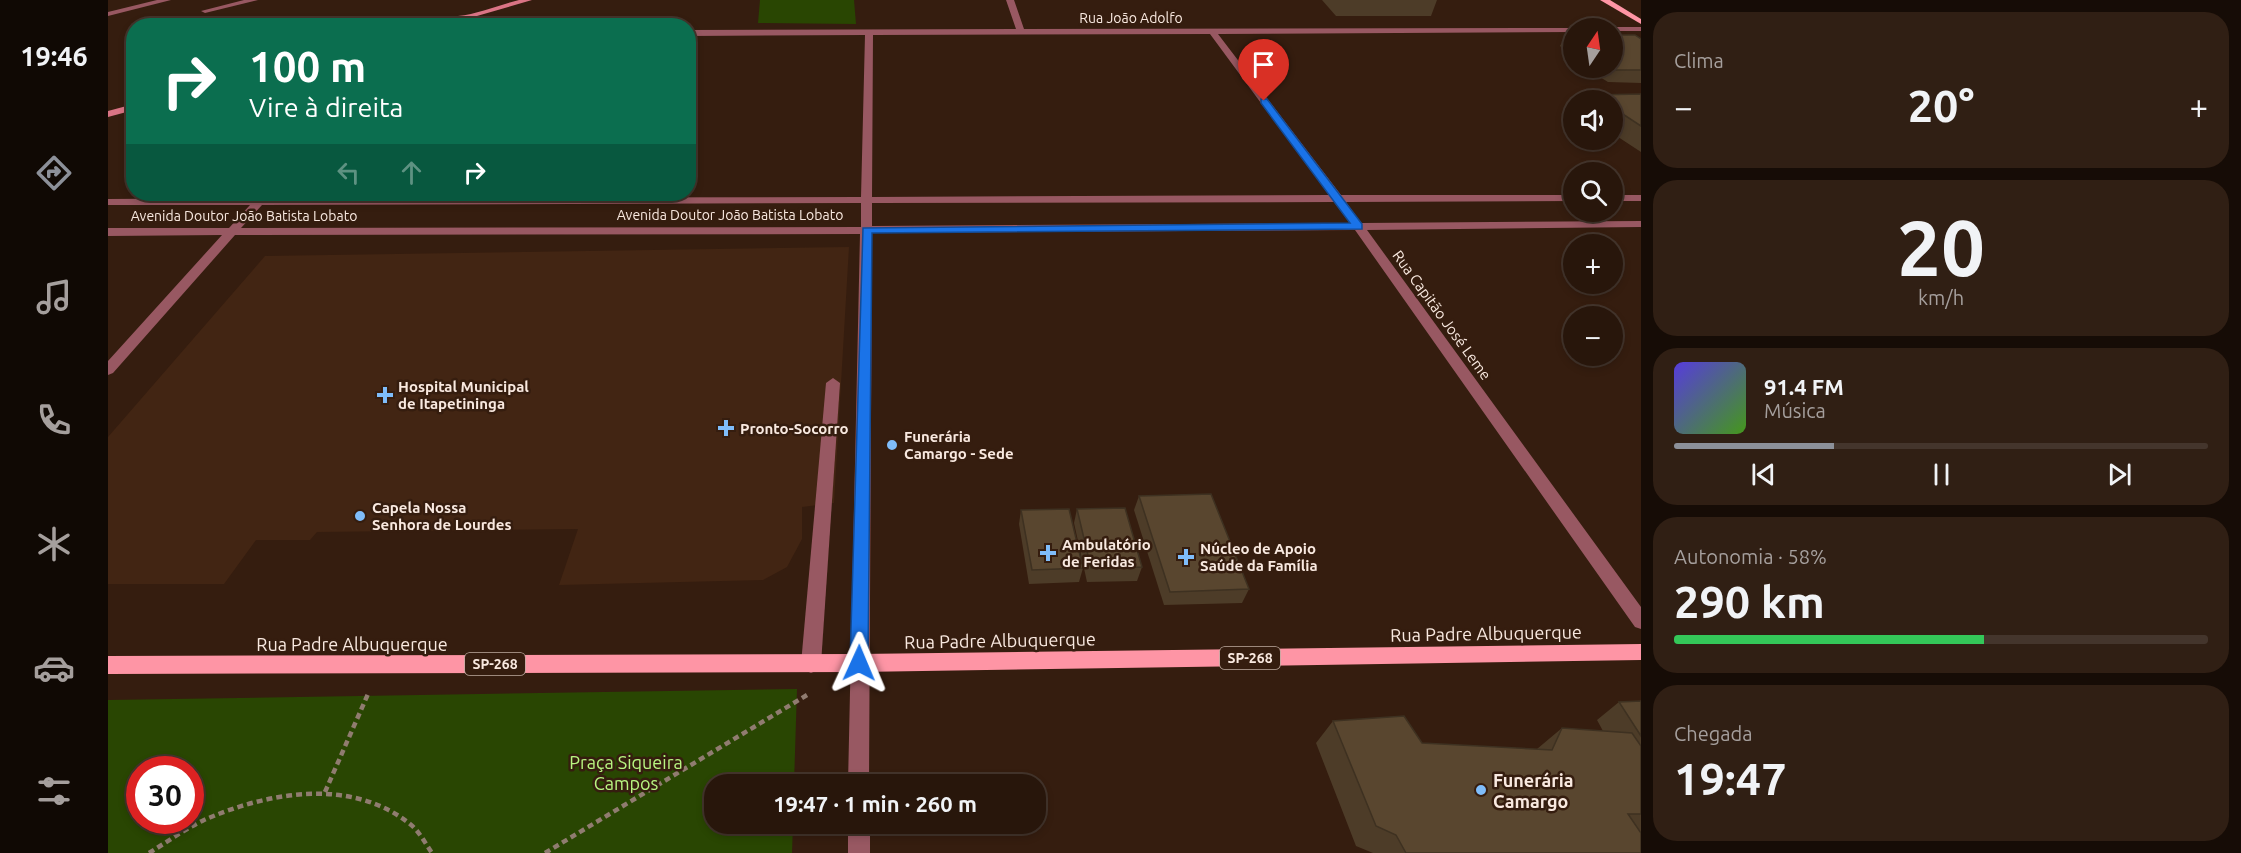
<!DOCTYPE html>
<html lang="pt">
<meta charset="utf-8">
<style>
:root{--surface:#28160b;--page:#301f14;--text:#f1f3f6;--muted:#a59f9d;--line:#44352c;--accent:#8c9099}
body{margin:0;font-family:Ubuntu,sans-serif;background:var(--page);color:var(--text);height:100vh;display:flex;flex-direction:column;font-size:22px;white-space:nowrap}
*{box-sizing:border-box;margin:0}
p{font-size:20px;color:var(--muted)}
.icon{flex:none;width:33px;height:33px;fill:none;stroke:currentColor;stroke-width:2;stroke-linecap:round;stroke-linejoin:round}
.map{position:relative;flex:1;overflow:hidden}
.details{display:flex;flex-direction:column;gap:12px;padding:12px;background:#160c06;width:600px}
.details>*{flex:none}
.banner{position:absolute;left:18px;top:18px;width:570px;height:183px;border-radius:24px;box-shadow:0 3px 9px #0003,0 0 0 2px var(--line);background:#0b6e4f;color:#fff;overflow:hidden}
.needle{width:39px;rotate:13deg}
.tools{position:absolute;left:1455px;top:18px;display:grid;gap:12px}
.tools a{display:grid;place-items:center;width:60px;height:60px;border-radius:50%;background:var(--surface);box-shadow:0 3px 9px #0003,0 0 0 2px var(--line);font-size:30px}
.speed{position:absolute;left:18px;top:756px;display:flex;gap:12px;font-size:30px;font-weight:700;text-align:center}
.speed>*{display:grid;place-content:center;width:78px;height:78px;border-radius:50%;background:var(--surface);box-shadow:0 3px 9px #0003,0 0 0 2px var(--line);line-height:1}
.speed .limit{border:9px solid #d22;background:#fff;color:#111}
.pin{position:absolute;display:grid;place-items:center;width:51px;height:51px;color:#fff;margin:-62px -26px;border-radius:50% 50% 50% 0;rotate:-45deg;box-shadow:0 0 6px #0007}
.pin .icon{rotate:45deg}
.me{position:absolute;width:66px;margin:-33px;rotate:1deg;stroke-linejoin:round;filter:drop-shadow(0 0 4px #0008)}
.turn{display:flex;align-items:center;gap:21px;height:126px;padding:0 24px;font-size:27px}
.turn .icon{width:78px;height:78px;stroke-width:2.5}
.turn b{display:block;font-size:42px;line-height:51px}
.lanes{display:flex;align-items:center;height:57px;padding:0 24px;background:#0003;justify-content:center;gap:30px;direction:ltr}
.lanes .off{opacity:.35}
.big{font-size:45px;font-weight:700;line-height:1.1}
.details .widget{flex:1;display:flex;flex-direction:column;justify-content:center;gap:9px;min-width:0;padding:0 21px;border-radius:24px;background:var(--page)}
.details .dial{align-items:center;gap:0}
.dial b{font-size:78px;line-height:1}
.song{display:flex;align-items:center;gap:18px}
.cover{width:72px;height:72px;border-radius:9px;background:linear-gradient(135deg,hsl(250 70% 55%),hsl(100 70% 35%))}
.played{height:6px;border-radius:3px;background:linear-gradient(90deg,var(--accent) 30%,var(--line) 30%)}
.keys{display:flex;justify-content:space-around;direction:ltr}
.heat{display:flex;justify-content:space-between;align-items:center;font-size:33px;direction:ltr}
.charge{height:9px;border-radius:4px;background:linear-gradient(90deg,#34c759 58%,var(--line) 0)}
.trip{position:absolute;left:596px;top:774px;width:342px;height:60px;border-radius:24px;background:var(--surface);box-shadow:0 3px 9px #0003,0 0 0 2px var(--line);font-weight:700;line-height:60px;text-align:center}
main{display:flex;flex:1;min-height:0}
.tab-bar{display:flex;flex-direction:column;width:108px;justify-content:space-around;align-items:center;background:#100904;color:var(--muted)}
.tab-bar .icon{width:42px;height:42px}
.tab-bar .selected{color:var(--accent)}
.tab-bar b{font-size:27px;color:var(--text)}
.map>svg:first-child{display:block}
</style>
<main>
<nav class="tab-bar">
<b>19:46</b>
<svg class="icon selected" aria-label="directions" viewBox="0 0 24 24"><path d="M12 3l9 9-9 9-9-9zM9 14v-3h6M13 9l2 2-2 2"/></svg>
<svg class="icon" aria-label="music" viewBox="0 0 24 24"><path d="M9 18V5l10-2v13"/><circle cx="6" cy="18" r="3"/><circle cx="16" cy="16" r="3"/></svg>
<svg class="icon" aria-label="phone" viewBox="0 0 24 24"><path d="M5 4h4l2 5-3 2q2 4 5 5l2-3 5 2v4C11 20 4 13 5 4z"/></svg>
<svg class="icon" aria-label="climate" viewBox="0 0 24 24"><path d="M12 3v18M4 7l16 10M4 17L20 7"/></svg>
<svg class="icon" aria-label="car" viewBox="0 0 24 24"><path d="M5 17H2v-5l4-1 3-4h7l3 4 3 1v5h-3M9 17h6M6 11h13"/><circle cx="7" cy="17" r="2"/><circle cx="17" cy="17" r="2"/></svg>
<svg class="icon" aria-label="filters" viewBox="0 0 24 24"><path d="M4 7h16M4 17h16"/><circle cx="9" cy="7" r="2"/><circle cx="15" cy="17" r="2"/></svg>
</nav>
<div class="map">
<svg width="1533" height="853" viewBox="0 0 1533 853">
<rect width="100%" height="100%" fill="#351d0f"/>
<polygon fill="#422513" points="741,247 726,503 694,507 694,539 679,567 655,580 451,585 470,529 209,532 202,540 148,540 116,584 0,584 0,437 157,256"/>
<g fill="#294602" fill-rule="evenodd">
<polygon points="652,0 746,0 748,24 650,23"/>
<path d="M689,689l-3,95h-80v40h79l-1,29h-684v-153zM32,770h50v50h-50z"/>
</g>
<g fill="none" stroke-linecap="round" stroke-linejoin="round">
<g stroke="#907c70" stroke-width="4.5" stroke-dasharray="6 4" stroke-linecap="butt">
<polyline points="217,792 260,694"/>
<path d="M41,853c18,-11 36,-24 55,-33 64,-28 147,-43 206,4 9,7 15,19 22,29"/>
<polyline points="437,853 699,695"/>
</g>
<g fill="#985862" fill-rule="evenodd">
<polygon points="136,0 150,0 97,13 93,11"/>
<polygon points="725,378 732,383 713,664 710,670 703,673 696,670 693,664 718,383"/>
</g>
<g fill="#985862" fill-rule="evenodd">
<polygon points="49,0 63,0 0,16 0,12"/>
<path d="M898,0h8l10,29 553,-1h-3v4l-356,2 123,161h233v6l-228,1 15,21 280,-2v6l-274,3 274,377v22l-6,-2 -280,-397 -483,3 -3,551h-21l12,-550 -625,1 -122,138 -5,2v-14l114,-126 -114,1v-8h121l21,-23h-142v-6l148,-1 6,-3 5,3 594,-1 4,-162 -177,1v-6l328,-1zM1102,34l119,161 -457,2 1,-162zM1226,202l16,21 -478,3v-23zM753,203v24l-620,1 21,-23z"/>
<polygon points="1504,27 1533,27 1533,31 1504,31 1504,28 1500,28"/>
<rect x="1504" y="195" width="29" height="6"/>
<rect x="740" y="824" width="22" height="29"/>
</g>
<g fill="#da7485" fill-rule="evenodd">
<path d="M411,0h13l-69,20 1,6h-8l-1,-5c-18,-4 -31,5 -48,5 18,-15 31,-8 51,-10 20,-2 41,-11 61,-16z"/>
<polygon points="26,104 26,110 0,117 0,111"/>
</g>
<g fill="#fe95a5" fill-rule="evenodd">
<polygon points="1492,0 1502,0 1533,19 1533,24"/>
<polygon points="1533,644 1533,660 751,672 0,674 0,656 751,654"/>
</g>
</g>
<g fill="#4d3c28">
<polygon points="1214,0 1329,0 1323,16 1228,16"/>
<polygon points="1458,35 1466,35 1466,57 1452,46"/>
<polygon points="1504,35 1533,39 1533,83 1500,82 1477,68 1504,68"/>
<polygon points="1533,94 1533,152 1504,133 1504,100 1482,100 1486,95"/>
<polygon points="1031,496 1141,589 1134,603 1056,605 1026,510"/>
<polygon points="969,509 1034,567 1029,581 979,582 966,523"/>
<polygon points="913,510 975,568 971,582 921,584 911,524"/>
<polygon points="1533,701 1533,853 1265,853 1248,846 1208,743 1225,721 1314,743 1429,749 1454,728 1495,731 1489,720 1511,702"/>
</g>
<g fill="#59462f" stroke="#3e3121" stroke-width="1.5">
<polygon points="1458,35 1466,35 1466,40"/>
<polygon points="1504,35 1527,35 1533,39 1533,70 1507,70 1503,68 1504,68 1504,39 1506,39 1504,38"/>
<polygon points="1533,94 1533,126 1504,107 1504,100 1495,100 1486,95"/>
<polygon points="1103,494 1141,589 1062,592 1031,496"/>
<polygon points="1017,508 1034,567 983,568 969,509"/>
<polygon points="961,509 975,568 924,570 913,510"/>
<polygon points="1533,701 1533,736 1511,702"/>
<polygon points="1296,716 1314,743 1444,750 1454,728 1524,733 1533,746 1533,814 1520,814 1533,833 1533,853 1298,853 1288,835 1268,826 1225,721"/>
</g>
<polygon fill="#1a73e8" stroke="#114b97" stroke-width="1.5" points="1153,99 1159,99 1254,224 1254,229 764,233 760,663 757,669 751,671 745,669 742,663 755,228 1242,223 1153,103"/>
<g fill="#7fbdfa" stroke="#351d0f" stroke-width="2">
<path d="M274 386h6v6h6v6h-6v6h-6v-6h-6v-6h6z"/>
<path d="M615 419h6v6h6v6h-6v6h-6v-6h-6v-6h6z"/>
<circle cx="784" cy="445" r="6"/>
<circle cx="252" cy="516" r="6"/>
<path d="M937 544h6v6h6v6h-6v6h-6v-6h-6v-6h6z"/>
<path d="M1075 548h6v6h6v6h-6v6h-6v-6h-6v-6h6z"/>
<circle cx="1373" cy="790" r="6"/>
</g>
<g text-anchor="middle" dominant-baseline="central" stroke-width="5" stroke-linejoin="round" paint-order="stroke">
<g font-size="14" fill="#f9e9e0" stroke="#351d0f">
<text x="1023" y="18">Rua João Adolfo</text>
<text x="622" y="215">Avenida Doutor João Batista Lobato</text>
<text x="136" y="216">Avenida Doutor João Batista Lobato</text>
</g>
<g fill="#351d0f" stroke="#beaca1" stroke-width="1.5">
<rect x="1112" y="647" width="60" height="22" rx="4.5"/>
<rect x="357" y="653" width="60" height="22" rx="4.5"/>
</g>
<g font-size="14" font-weight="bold" fill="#f9e9e0">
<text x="1142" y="658">SP-268</text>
<text x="387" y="664">SP-268</text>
</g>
<g font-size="15" fill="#f9e9e0" stroke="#351d0f">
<text transform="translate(1334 315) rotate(54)">Rua Capitão José Leme</text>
</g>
<g font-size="15" font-weight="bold" fill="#f9e9e0" stroke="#351d0f" text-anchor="start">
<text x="290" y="386">Hospital Municipal<tspan x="290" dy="17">de Itapetininga</tspan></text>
<text x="632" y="428">Pronto-Socorro</text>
<text x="796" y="436">Funerária<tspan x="796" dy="17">Camargo - Sede</tspan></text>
<text x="264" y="507">Capela Nossa<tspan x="264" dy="17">Senhora de Lourdes</tspan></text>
<text x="954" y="544">Ambulatório<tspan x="954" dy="17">de Feridas</tspan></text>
<text x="1092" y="548">Núcleo de Apoio<tspan x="1092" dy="17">Saúde da Família</tspan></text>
</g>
<g font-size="18" fill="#f9e9e0" stroke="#351d0f">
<text transform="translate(1378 633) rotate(-1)">Rua Padre Albuquerque</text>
<text transform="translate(892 640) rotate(-1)">Rua Padre Albuquerque</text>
<text x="244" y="644">Rua Padre Albuquerque</text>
</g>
<g font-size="18" fill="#b8f581" stroke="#351d0f">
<text x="518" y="762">Praça Siqueira<tspan x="518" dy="21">Campos</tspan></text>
</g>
<g font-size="18" font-weight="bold" fill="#f9e9e0" stroke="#351d0f" text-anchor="start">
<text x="1385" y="780">Funerária<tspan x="1385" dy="21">Camargo</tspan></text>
</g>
</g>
</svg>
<div class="tools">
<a><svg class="needle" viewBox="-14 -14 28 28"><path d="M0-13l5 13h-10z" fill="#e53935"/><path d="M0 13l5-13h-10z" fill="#a59f9d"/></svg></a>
<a><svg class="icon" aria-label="sound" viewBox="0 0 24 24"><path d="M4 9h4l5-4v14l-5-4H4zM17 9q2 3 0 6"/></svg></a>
<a><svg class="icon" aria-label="search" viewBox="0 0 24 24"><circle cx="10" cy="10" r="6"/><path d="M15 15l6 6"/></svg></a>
<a>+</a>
<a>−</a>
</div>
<div class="speed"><div class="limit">30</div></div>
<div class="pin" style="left:1156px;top:101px;background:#d93025"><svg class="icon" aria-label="arrive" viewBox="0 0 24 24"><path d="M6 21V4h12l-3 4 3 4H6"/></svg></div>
<svg class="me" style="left:751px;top:663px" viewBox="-20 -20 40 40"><path d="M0-17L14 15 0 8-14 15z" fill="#1a73e8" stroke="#fff" stroke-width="4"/></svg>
<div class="trip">19:47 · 1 min · 260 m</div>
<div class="banner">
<div class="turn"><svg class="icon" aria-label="right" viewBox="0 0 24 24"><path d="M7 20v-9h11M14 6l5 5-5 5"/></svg><div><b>100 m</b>Vire à direita</div></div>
<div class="lanes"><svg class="icon off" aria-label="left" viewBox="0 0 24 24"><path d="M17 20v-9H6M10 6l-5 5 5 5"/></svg><svg class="icon off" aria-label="ahead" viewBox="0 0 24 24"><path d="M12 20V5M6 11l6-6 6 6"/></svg><svg class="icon" aria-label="right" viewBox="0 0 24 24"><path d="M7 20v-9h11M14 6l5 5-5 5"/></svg></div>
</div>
</div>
<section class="details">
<div class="widget"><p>Clima</p>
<div class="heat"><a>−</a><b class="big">20°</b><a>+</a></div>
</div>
<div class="widget dial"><b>20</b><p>km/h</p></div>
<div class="widget">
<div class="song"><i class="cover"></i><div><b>91.4 FM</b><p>Música</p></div></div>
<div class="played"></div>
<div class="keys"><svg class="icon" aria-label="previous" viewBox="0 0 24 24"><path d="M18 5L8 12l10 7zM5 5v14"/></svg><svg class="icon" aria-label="pause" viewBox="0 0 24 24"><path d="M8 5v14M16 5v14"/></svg><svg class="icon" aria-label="next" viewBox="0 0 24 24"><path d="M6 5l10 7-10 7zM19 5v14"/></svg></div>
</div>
<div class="widget"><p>Autonomia · 58%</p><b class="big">290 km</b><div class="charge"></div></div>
<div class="widget"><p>Chegada</p><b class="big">19:47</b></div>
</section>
</main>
